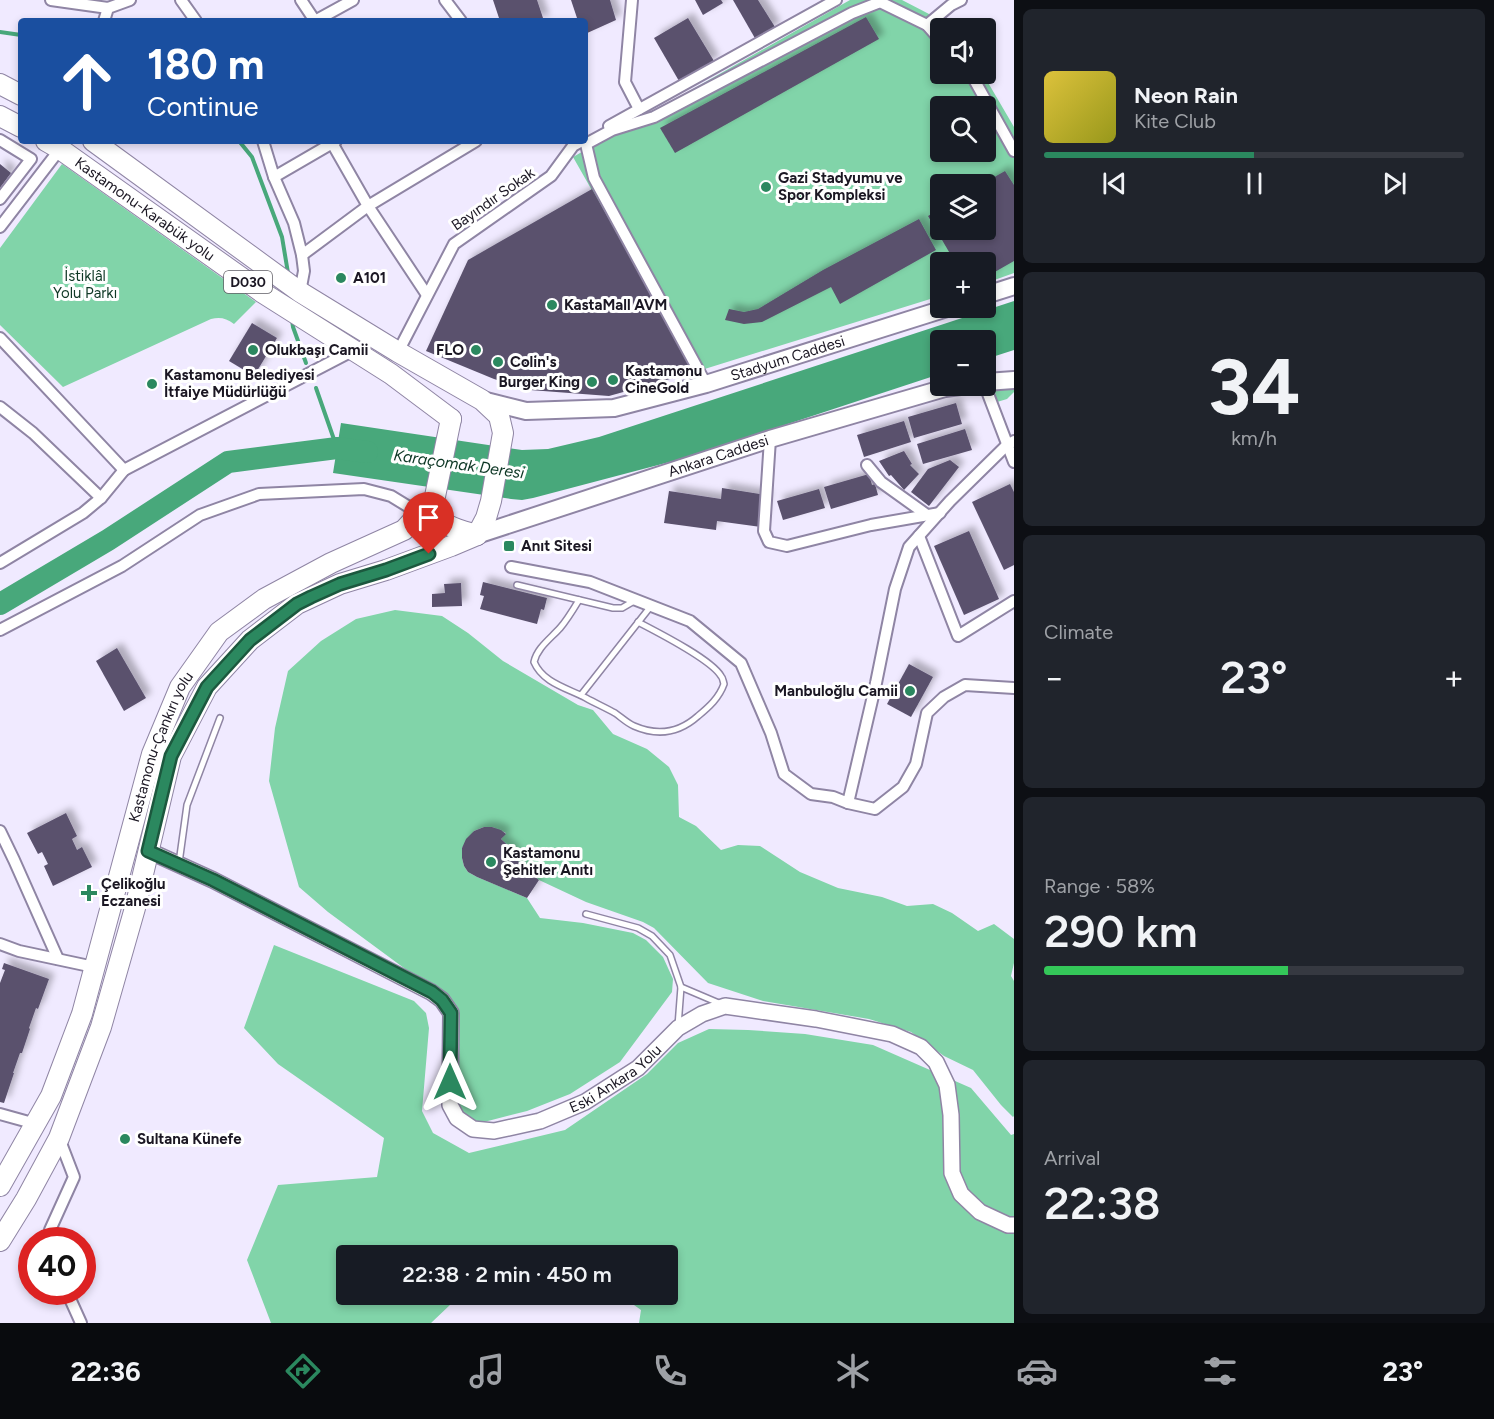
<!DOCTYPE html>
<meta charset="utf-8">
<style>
:root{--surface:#171b24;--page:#20242c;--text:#f1f3f6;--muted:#9ea1a6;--line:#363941;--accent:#2b885f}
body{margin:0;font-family:Figtree,sans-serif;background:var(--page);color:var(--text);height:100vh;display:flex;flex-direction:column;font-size:22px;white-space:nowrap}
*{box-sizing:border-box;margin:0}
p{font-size:20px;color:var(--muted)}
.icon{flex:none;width:33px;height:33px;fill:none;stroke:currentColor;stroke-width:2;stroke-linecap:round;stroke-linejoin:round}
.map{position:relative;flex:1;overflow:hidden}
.drawer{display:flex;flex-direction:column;gap:9px;padding:9px;background:#0d0f14;width:480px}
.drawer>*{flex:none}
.guide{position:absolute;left:18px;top:18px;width:570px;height:126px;border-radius:6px;box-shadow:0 3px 9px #0003;background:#1a4fa0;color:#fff;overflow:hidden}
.fabs{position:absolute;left:930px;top:18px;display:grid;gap:12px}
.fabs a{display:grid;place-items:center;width:66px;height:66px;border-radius:6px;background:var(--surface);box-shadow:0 3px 9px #0003;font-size:30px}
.speed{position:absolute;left:18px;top:1227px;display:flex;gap:12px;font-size:30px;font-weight:700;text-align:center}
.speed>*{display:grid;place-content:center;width:78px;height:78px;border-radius:50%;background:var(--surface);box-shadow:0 3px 9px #0003;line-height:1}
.speed .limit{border:9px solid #d22;background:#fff;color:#111}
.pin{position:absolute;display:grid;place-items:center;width:51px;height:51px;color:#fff;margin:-62px -26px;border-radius:50% 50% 50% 0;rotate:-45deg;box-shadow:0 0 6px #0007}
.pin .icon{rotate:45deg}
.me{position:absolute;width:66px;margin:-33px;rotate:0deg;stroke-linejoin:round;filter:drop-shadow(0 0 4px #0008)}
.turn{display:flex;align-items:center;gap:21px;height:126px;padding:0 30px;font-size:27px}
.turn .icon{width:78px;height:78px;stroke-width:2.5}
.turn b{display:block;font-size:42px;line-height:51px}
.big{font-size:45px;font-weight:600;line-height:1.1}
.drawer .tile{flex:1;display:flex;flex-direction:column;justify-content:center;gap:9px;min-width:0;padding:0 21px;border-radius:9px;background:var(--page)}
.drawer .dial{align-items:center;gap:0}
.dial b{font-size:78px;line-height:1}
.song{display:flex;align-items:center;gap:18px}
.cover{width:72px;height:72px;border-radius:9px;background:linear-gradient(135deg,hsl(50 70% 55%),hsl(60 70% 35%))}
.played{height:6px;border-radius:3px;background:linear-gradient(90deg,var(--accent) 50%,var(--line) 50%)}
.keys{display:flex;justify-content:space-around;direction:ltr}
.heat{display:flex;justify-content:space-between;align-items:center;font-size:33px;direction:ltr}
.charge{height:9px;border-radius:4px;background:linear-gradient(90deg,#34c759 58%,var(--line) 0)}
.trip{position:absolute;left:336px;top:1245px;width:342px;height:60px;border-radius:6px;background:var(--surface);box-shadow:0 3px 9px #0003;font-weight:600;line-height:60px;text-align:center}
.tab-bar{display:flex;height:96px;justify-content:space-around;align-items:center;background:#090b0e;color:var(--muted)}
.tab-bar .icon{width:42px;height:42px}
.tab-bar .on{color:var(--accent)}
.tab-bar b{font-size:27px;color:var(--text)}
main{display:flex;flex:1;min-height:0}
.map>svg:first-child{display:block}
</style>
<main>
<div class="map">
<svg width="1014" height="1323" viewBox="0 0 1014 1323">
<defs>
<filter id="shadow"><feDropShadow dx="5.5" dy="-5.5" stdDeviation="3" flood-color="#0004"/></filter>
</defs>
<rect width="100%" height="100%" fill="#f0eaff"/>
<g fill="#81d4a9" fill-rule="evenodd">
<path d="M850,0h52l27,14 14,14h-3v46h43l31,53v146l-28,10v-21h-46v34l-245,76 -122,-215zM940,106h46v46h-46zM940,184h46v46h-46z"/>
<path d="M62,164l194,138 -22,22c-8,-6 -14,-7 -23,-5l-148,68 -63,-62v-77z"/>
<polygon points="1014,385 1014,392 1007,399 997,402 994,387"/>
<polygon points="395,610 442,616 468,633 503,661 578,705 593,710 613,734 647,749 669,767 678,785 679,817 696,826 721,850 738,845 760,846 800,872 838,888 882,897 907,906 933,904 952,913 978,931 994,924 1014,939 1014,963 1011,976 1014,981 1014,1116 1013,1117 1001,1105 973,1070 944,1056 911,1032 869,1019 763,1001 708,983 654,928 643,922 586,902 539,880 520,865 513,850 501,839 506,833 492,827 484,827 474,831 462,848 462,858 464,866 468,872 477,877 527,898 540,918 583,923 633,933 646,940 663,957 673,979 672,992 620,1062 570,1094 527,1111 484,1122 470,1120 452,1102 450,1022 427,985 328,912 299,887 269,781 275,728 288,671 321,641 356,619"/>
<polygon points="274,945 414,1001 426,1013 429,1028 422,1111 433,1133 469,1153 565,1130 647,1074 678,1043 709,1029 748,1030 805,1034 873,1045 971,1088 1011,1135 1014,1134 1014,1323 639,1323 641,1310 620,1295 668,1294 668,1256 346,1256 346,1294 481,1295 451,1304 431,1323 271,1323 247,1260 278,1185 377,1177 384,1138 278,1064 244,1028"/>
</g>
<polygon fill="#48a87b" points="1014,301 1014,350 986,359 986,340 940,340 940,374 681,459 533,498 522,500 511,499 333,473 341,423 522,450 548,449 599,437"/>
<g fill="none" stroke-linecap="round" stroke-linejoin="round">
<g stroke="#48a87b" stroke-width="4">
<polyline points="0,32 21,35"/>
<polyline points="239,141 252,157 282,237 288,273"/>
<polyline points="292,320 293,327 306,363"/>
<polyline points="316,388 337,448"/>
</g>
<polyline stroke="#48a87b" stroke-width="22" points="0,604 108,540 228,462 337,448 367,452"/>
</g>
<g fill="#5a516d" filter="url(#shadow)">
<polygon points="493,0 537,0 544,21 500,21"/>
<polygon points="571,0 610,0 616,20 585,34 585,21 578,21"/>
<polygon points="695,0 721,0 723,3 703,15"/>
<polygon points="733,0 758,0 775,27 756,40"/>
<polygon points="866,17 879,39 675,153 660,128"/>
<polygon points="688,18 714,61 679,81 654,38"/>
<polygon points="0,164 11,173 0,188"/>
<polygon points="1005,171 1014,185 1014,261 986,277 986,262 946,262 945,261 952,257 928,216 940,209 940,230 986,230 986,184 982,184"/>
<polygon points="592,189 695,372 609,396 530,390 494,379 426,351 468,260"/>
<polygon points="919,219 936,250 840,304 831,287 762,322 744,324 725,320 729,309 744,312 758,309 823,270"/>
<polygon points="252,323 277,338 254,376 229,361"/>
<polygon points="956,403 962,424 914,438 908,417"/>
<polygon points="904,421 911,442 864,457 857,435"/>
<polygon points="965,429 972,450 923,464 917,444"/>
<polygon points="904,451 912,464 910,465 919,474 904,490 891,475 889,476 879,461"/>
<polygon points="950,460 959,467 929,506 911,492 928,469"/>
<polygon points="869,474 872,485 875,484 878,495 831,509 824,487"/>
<polygon points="1010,484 1014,492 1014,565 1004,570 972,502"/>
<polygon points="722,488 766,495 761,527 717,521 716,530 664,523 669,491 721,499"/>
<polygon points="819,489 825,508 783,520 777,501"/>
<polygon points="969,531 999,599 964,615 934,546"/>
<polygon points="483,582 547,598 544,610 541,609 537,624 480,609 484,596 480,595"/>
<polygon points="461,583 462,606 432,607 432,594 445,593 444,584"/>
<polygon points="117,648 146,698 124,711 96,661"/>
<polygon points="909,664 933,677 911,717 887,704"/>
<polygon points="66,813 77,836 72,839 77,850 82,847 92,867 53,886 44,866 48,864 42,852 38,854 27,833"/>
<polygon points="484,827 492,827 501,830 506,834 501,839 513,850 520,865 539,880 527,898 477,877 468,872 464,866 462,858 462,848 466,839 474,831"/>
<polygon points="4,963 49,979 38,1009 36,1008 29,1028 30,1029 22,1053 20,1053 13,1073 14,1073 4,1103 0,1102 0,983 5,970 2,969"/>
</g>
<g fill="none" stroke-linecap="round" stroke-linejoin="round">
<g stroke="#8f85a4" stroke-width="8">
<g id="lane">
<polyline points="517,585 613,608 622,608 634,601"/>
<path d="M579,600c-6,10 -12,20 -19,28 -10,11 -23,20 -26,34 9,21 33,26 52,36 9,5 20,10 29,15 6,4 12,10 19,13 23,10 45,7 64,-10 11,-9 21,-18 26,-32 -1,-3 -1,-6 -3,-8 -10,-17 -64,-44 -83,-54"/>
<polyline points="581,695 651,606"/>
<polyline points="179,863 187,805 220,718"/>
<polyline points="586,914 638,928 652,936 670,955 681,987 678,1026"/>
<polyline points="681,987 721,1004"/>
</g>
</g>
<g stroke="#8f85a4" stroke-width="14">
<g id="street">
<polyline points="51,0 108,8"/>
<polyline points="181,0 196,21"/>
<polyline points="301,0 315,21"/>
<polyline points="445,0 461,21"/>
<polyline points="632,0 625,82 639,109"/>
<polyline points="104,21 108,8 130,0"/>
<polyline points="315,21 353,0"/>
<polyline points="927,25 951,5 961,0"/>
<polyline points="971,74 1014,151"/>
<polyline points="609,126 836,0"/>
<polyline points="0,140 31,159 0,199"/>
<polyline points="263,141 274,177 294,223 302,255 304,271 300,292"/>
<polyline points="332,143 368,206 427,295"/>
<polyline points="274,177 336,141"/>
<polyline points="0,227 60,149"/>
<polyline points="302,255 368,206 476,141"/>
<polyline points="0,338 124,470 354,350"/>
<polyline points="398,352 454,244 551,176 573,146 582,141"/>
<polyline points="706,384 594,178 586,144 612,130 654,117 852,13 880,2 927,25 940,40"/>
<polyline points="985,386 1014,462"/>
<polyline points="0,407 33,433 101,498"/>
<polyline points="770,439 764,531 769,542 787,546 871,525 940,513"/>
<polyline points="867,465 881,482 927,515"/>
<polyline points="919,536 958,636 1014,601"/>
<polyline points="0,563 83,513 101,498 124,470"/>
<polyline points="511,567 590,582 690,621 741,663 771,733 784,774 811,794 833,797 848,803 876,683 895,589 909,547 950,501 1007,445 1014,441"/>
<polyline points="0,630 122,566 200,515 259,494 364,489 391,496 409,507 417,516"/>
<polyline points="848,803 875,809 903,787 916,764 927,713 944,697 965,685 1014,688"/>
<polyline points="0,831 14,860 58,959"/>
<polyline points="0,944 19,951 94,967"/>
<polyline points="0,1114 36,1124"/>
<polyline points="51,1240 50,1230 74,1177 59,1138"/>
<polyline points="67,1292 81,1323"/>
</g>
</g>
<g stroke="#8f85a4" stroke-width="18">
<g id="secondary">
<path id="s1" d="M149,851l64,29 218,112 11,8 9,13 -1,92 7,13 16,11 21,2 46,-10 45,-19 53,-34 40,-40 24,-14 23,-8 91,13 76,15 29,13 15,15 11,23 4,30 1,58 9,21 19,18 28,13h6"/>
</g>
</g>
<g stroke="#8f85a4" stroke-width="20">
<g id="primary">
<polyline points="986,295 1014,286"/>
<polyline points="986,382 1014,380"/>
<path id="s2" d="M482,400l44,11 88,-3 92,-24 241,-76"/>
<path id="s3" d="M477,535l293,-96 175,-51 15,-2"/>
</g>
</g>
<g stroke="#8f85a4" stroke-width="22">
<g id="highway">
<polyline points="0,84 21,95"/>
<polyline points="0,116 21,127"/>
<path id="s4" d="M46,141l14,8 203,144 128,81 60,45"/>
<polyline points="93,141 300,292 398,352 482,400 499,416 503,433 491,501 486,518 477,535"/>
<path d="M433,506c4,20 27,24 44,29"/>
<path id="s5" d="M0,1186l51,-90 31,-82 70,-260 28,-67 39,-55 45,-33 67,-36 73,-33 13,-14 16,-10 18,-87"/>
<polyline points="0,1241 26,1199 59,1138 101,1027 135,908 171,756 207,687 250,640 297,604 340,584 386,570 451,546 477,535"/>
</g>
</g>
<use href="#lane" stroke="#fff" stroke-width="5"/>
<use href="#street" stroke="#fff" stroke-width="10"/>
<use href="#secondary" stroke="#fff" stroke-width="15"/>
<use href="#primary" stroke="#fff" stroke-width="16"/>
<use href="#highway" stroke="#fff" stroke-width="20"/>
</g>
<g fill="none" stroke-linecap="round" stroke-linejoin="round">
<g stroke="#1c583e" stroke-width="15">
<polyline id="route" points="429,554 386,570 340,584 311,597 297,604 250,640 207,687 171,756 148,851 213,880 432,992 442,1000 451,1013 450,1082"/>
</g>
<use href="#route" stroke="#2b885f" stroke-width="10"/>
</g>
<g fill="#2b885f" stroke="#fff" stroke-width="2">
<circle cx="766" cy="187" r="6"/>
<circle cx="341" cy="278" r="6"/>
<circle cx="552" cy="305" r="6"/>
<circle cx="253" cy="350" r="6"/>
<circle cx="476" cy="350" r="6"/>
<circle cx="498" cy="362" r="6"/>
<circle cx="613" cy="380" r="6"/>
<circle cx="592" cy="382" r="6"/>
<circle cx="152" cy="384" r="6"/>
<rect x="503" y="540" width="12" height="12" rx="3"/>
<circle cx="910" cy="691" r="6"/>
<circle cx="491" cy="862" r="6"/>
<path d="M86 884h6v6h6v6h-6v6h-6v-6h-6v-6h6z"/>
<circle cx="125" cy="1139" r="6"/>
</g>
<g text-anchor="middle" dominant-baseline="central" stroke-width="6" stroke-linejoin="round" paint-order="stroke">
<rect fill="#fff" stroke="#5f5d65" stroke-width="1.5" x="224" y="271" width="48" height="22" rx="4.5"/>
<g font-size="14" font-weight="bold" fill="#1b1723">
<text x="248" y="282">D030</text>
</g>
<g font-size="15" font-weight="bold" fill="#1b1723" stroke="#fff" text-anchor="start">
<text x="778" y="178">Gazi Stadyumu ve<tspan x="778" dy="17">Spor Kompleksi</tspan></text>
<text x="353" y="278">A101</text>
<text x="564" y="305">KastaMall AVM</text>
<text x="265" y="350">Olukbaşı Camii</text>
<text x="464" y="350" text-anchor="end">FLO</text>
<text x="510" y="362">Colin's</text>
<text x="625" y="371">Kastamonu<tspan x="625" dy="17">CineGold</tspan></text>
<text x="164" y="375">Kastamonu Belediyesi<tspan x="164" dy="17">İtfaiye Müdürlüğü</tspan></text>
<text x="580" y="382" text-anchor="end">Burger King</text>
<text x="521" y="546">Anıt Sitesi</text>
<text x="898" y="691" text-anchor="end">Manbuloğlu Camii</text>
<text x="503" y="853">Kastamonu<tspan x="503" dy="17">Şehitler Anıtı</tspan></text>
<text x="101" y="884">Çelikoğlu<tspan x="101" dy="17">Eczanesi</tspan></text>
<text x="137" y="1139">Sultana Künefe</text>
</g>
<g font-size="15" fill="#1b1723" stroke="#fff">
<text transform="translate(493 199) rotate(-35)">Bayındır Sokak</text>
<text stroke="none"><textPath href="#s4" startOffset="120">Kastamonu-Karabük yolu</textPath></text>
<text stroke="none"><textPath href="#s2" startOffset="314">Stadyum Caddesi</textPath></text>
<text stroke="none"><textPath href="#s3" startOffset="254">Ankara Caddesi</textPath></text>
<text stroke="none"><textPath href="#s5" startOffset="470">Kastamonu-Çankırı yolu</textPath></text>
<text stroke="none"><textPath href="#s1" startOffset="626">Eski Ankara Yolu</textPath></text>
</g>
<g font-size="15" fill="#103926" stroke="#fff">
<text x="85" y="276">İstiklâl<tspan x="85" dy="17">Yolu Parkı</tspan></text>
</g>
<g font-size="16" font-style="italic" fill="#0b3523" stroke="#fff">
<text transform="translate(459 464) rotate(8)">Karaçomak Deresi</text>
</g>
</g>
</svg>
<div class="fabs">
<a><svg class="icon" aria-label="sound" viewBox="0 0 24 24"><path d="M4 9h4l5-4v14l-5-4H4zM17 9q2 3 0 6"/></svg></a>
<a><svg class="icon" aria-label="search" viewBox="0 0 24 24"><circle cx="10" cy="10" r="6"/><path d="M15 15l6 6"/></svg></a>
<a><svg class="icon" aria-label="layers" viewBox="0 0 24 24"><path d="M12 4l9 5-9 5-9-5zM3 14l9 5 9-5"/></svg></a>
<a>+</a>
<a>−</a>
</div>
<div class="speed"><div class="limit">40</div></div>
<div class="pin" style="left:429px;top:554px;background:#d93025"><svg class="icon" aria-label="arrive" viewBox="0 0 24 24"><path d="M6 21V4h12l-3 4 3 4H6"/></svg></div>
<svg class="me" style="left:450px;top:1082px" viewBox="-20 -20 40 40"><path d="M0-17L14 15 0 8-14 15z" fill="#2b885f" stroke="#fff" stroke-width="4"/></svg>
<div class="trip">22:38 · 2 min · 450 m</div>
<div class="guide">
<div class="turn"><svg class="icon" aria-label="ahead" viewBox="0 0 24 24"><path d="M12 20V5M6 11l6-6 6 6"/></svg><div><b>180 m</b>Continue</div></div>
</div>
</div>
<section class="drawer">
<div class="tile">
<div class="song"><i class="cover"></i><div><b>Neon Rain</b><p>Kite Club</p></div></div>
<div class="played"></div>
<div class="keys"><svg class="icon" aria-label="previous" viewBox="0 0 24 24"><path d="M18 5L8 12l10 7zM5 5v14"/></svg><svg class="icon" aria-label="pause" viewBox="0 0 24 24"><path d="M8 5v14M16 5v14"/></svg><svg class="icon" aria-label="next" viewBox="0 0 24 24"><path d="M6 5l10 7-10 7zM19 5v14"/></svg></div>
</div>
<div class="tile dial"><b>34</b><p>km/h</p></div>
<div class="tile"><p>Climate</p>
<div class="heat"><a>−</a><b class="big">23°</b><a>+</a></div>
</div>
<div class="tile"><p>Range · 58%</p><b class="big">290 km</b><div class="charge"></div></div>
<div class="tile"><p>Arrival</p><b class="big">22:38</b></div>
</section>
</main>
<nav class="tab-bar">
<b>22:36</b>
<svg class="icon on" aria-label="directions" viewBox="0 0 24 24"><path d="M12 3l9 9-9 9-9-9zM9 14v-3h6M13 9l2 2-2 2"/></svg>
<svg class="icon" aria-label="music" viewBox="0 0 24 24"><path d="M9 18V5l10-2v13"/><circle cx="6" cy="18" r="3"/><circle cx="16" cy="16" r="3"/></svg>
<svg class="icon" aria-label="phone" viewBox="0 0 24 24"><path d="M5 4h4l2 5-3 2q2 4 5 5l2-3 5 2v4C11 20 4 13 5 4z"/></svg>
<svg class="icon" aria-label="climate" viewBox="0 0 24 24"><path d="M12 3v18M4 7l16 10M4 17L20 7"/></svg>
<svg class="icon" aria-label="car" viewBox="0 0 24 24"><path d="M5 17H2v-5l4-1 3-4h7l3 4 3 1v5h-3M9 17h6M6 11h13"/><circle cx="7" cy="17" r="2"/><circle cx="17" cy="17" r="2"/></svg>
<svg class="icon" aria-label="filters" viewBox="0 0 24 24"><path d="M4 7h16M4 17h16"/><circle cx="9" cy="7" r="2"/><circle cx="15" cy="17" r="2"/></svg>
<b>23°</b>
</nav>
